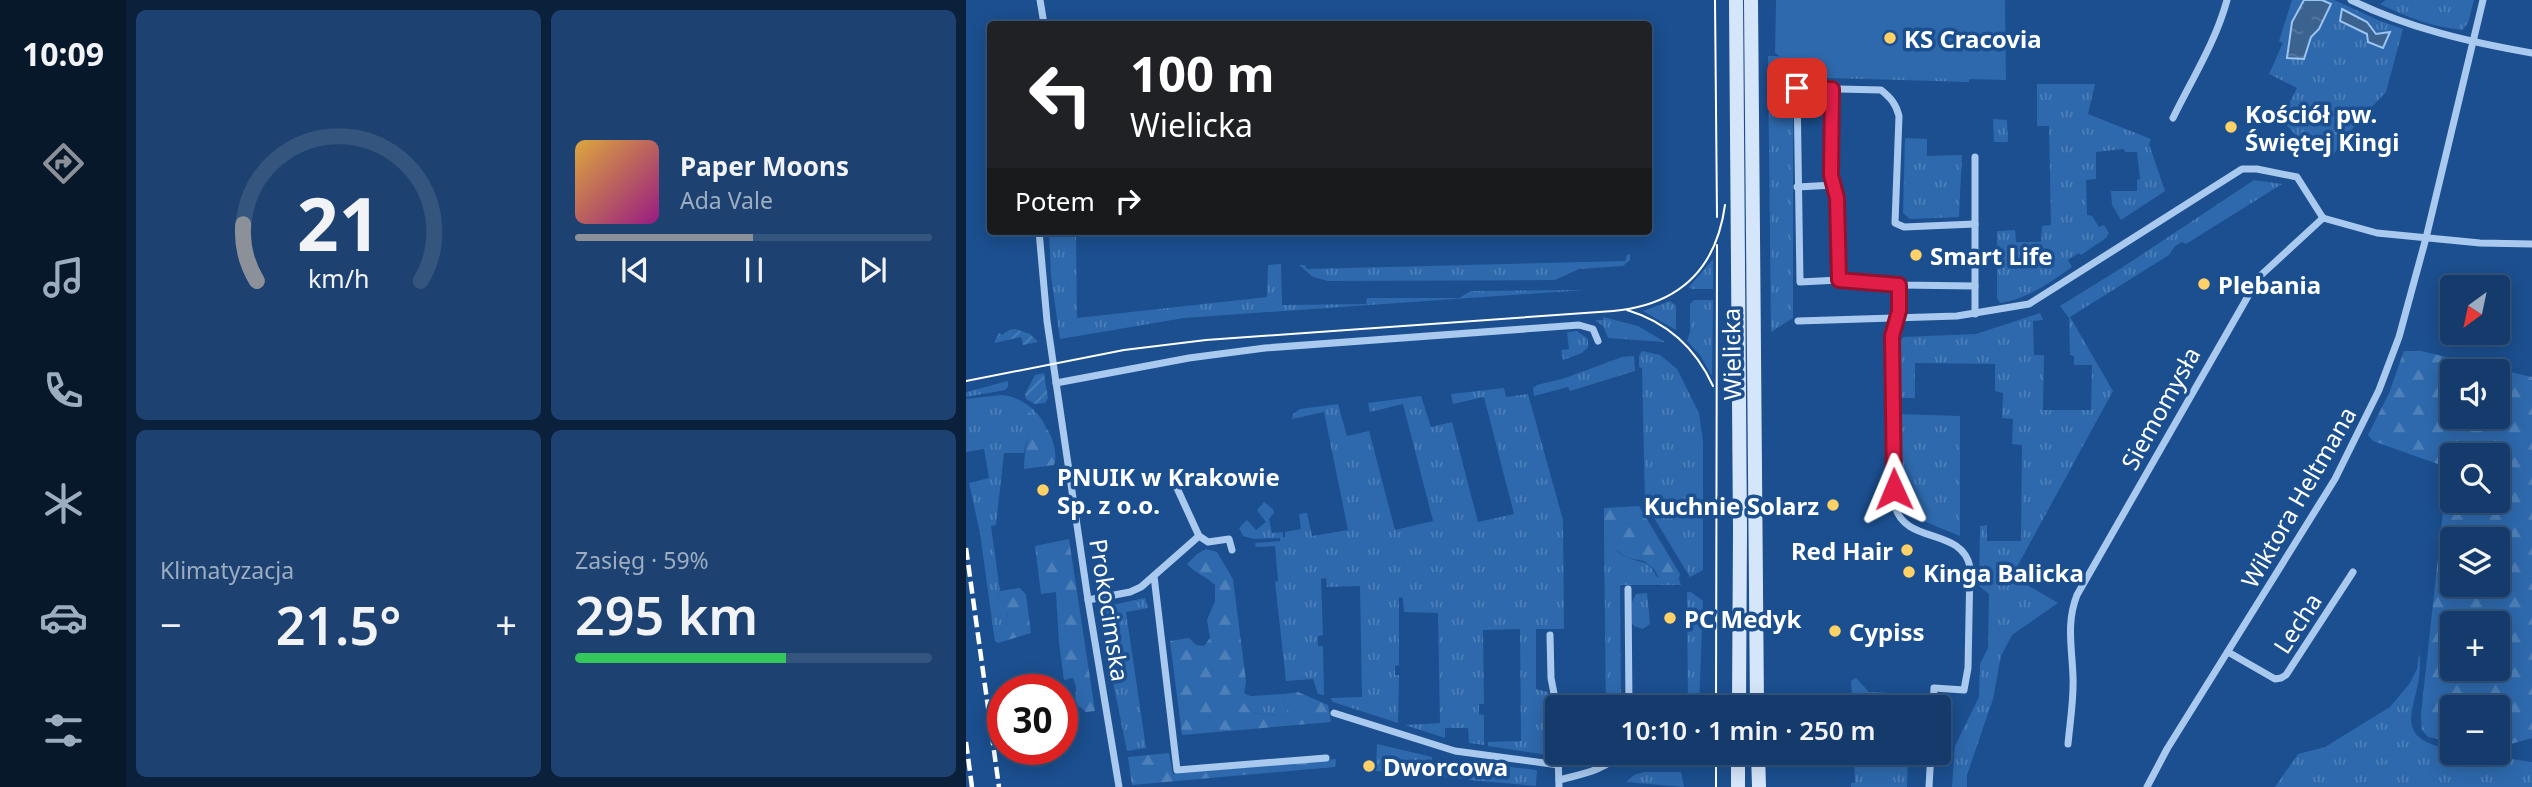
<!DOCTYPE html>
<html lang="pl">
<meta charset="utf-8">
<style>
:root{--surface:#143b6b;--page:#1d4271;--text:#f1f3f6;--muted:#9dadc1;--line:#33557e;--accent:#8c9099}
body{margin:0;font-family:"Noto Sans",sans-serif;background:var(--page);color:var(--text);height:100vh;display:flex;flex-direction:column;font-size:26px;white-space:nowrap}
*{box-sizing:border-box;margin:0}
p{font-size:23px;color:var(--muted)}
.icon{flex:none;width:38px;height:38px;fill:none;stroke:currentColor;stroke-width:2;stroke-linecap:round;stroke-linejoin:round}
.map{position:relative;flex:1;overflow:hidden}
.side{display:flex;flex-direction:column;gap:10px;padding:10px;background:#0b203b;width:840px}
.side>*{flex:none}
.hud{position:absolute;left:21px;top:21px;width:665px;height:214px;border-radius:7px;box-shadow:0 4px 18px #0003,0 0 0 2px var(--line);background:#202124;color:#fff;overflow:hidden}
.needle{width:46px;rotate:213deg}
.fabs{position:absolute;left:1474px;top:275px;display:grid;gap:14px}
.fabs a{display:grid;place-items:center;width:70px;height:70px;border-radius:7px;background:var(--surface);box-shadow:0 4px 18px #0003,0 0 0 2px var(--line);font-size:35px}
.speed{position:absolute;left:21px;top:674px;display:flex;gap:14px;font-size:35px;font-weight:700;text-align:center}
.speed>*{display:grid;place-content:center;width:91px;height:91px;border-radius:50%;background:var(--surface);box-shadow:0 4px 18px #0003,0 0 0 2px var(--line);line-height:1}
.speed .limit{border:10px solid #d22;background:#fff;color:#111}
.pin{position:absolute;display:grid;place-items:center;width:60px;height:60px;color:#fff;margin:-30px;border-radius:14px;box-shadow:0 4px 10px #0006}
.me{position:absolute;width:77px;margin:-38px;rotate:359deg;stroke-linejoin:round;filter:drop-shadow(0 0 5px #0008)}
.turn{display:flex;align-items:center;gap:24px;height:147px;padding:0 28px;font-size:32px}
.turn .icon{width:91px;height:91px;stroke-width:2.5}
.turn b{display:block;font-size:49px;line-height:60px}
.then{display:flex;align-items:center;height:66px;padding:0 28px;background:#0003;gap:14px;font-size:26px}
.big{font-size:52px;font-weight:600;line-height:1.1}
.side .widget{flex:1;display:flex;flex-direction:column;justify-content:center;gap:10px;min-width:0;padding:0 24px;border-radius:10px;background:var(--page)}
.side .dial{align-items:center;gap:0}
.dial svg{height:182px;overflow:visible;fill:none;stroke:var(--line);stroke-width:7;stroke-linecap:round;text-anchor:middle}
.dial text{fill:var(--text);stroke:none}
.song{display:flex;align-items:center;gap:21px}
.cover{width:84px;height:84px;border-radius:10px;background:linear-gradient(135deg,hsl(40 70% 55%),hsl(310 70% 35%))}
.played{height:7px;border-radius:4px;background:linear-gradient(90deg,var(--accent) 50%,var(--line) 50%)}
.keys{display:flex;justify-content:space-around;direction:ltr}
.heat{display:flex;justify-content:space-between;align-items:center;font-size:38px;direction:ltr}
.charge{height:10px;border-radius:5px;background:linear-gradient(90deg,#34c759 59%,var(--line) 0)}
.side .tiles{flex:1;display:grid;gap:10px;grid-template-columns:repeat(2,1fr)}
.trip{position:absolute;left:579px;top:695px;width:406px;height:70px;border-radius:7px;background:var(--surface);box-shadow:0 4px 18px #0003,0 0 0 2px var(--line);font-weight:600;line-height:70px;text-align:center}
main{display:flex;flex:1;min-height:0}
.dock{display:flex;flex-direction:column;width:126px;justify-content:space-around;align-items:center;background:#08182b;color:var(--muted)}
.dock .icon{width:49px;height:49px}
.dock .active{color:var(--accent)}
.dock b{font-size:32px;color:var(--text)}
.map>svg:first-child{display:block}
</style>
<main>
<nav class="dock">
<b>10:09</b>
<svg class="icon active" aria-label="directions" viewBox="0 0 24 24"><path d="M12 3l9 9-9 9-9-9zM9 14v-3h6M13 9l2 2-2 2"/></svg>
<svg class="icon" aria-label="music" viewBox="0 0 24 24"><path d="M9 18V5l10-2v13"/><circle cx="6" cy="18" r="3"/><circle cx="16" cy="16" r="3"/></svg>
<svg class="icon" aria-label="phone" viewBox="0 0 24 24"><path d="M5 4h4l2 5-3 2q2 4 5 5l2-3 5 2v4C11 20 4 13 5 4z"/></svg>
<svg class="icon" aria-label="climate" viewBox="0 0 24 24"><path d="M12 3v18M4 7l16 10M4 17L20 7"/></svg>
<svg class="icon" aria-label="car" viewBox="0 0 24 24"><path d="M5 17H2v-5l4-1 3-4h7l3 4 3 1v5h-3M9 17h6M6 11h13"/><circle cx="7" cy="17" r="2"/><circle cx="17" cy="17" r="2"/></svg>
<svg class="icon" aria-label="filters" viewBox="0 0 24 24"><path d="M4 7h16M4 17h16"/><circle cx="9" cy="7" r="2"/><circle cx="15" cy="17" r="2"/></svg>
</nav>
<section class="side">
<div class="tiles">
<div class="widget dial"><svg viewBox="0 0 100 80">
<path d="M14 69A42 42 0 1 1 86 69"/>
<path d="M14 69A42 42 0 0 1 8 44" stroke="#8c9099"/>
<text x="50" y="56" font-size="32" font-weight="700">21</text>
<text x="50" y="72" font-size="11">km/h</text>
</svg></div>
<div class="widget">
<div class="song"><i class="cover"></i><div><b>Paper Moons</b><p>Ada Vale</p></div></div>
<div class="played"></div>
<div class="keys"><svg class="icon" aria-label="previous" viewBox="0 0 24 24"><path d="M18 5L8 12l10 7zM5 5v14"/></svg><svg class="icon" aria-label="pause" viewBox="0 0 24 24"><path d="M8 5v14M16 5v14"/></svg><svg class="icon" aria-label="next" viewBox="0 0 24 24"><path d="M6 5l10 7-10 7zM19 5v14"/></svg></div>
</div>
<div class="widget"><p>Klimatyzacja</p>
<div class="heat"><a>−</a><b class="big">21.5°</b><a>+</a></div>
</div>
<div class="widget"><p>Zasięg · 59%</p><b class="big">295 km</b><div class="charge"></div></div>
</div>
</section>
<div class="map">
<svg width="1566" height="787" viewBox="0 0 1566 787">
<defs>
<pattern id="grass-tufts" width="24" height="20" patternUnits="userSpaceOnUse" patternTransform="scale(1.75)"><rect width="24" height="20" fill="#2e69ad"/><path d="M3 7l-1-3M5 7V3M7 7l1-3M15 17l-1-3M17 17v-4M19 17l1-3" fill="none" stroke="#4d80b9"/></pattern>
<pattern id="forest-firs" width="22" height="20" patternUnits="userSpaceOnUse" patternTransform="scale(1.75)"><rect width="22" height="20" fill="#2e69ad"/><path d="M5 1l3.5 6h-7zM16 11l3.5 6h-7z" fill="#4d80b9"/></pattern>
<pattern id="garden-furrows" width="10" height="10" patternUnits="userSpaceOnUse" patternTransform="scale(1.75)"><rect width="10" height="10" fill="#2e69ad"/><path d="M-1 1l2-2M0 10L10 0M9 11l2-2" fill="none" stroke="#4d80b9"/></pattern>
<pattern id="water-ripples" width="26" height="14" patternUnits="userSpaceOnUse" patternTransform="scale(1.75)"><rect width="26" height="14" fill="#3c6290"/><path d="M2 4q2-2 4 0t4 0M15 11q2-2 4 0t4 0" fill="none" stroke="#597aa1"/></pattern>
</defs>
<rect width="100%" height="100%" fill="#1b4f8f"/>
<g fill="url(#grass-tufts)">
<polygon points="1326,0 1368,0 1412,20 1437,29 1420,92 1390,124 1363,160 1341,147 1315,119 1331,88 1303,74 1317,43 1313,41"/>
<path d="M1420,0h88l-6,23 -6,7c-29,-3 -56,-13 -82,-26z"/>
<polygon points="802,56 1005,60 1003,82 827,77 827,318 805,332"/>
<path d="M1071,84h58l-7,30 63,25 -2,5 16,47 -44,29 -9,-15 -1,-14h26v-11l3,-1 -3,-27h-12l-1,-3 -28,3v27l-10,1 1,35 5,1 7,11 5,-2 5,8 -3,5 -25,17 -2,-2 -11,7 4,7c-23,16 -44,32 -72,36l-3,-5v-67l18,-1 1,12h25l1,-16 9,-1 -2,-99h-12z"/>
<polygon points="1027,119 1041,120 1042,142 1028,142"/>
<polygon points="939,138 961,139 961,156 996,155 993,217 944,219 937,213"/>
<polygon points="1288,180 1316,184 1220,244 1216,242 1209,246 1203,255 1104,317 1147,391 1046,576 1092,603 1046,635 1035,656 1027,699 1001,775 1001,787 986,787 989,746 1013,697 1014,664 1022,648 1023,594 1013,586 1014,526 1021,525 1021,541 1055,541 1056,445 1046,444 1047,419 1036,418 1037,393 1029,391 1029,364 949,363 949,398 934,398 935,341 937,337 1010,334 1074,313 1077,320 1067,321 1068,355 1078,355 1077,410 1125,410 1126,365 1108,365 1108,356 1104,355 1103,318 1094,306 1157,267"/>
<polygon points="83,231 110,231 111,318 301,297 302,265 315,264 316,305 400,304 401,298 493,298 505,291 619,290 218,318 94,339 85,276"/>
<polygon points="664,254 664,260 657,266 613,269 589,280 362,281 347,277 333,265 339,265 341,269 659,261 661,255"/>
<polygon points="747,259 747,289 725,289 723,287"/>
<polygon points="728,300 747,300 746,376 734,355 721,341 724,332 724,304"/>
<polygon points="704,301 710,306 710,330 677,311"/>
<polygon points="637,317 672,326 699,342 642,338 637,326 629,320 637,320"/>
<polygon points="611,331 622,339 622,347 616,353 597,360 595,350 603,349 601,332"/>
<polygon points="676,351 694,355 711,369 733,413 737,441 737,570 724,577 679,503 676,368 673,367 673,356"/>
<polygon points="668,356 669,371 604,391 602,387 568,396 567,388 571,385 599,378 656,357"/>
<polygon points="42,381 42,387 39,390 0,397 0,392"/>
<polygon points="538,388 540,397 562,394 597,520 598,629 570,629 570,689 582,692 582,755 522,746 522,742 555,741 554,629 517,630 518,704 513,704 513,714 518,715 518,745 503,743 502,728 479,728 479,738 439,725 474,723 472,613 438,612 437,598 433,597 433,665 429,666 429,675 433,675 432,723 367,702 364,698 396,697 394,586 361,587 360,578 355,579 357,635 352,636 352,646 357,646 358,695 352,694 347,679 320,681 309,582 312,581 309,546 290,547 289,543 314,541 314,538 288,539 277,536 273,528 281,520 290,530 300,522 291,510 298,502 307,509 308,513 303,519 306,533 317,532 317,537 319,537 319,532 335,529 333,514 341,513 346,536 382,530 358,412 326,419 327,414 334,409 372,404 381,436 403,431 429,530 467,521 437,404 404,412 402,403 455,396 465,427 486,422 512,522 548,514 518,397 487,404 485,394"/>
<path d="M35,395c19,1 37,15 45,32l-11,-6 -6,6 -5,26h-20l-8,72 -5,1 9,65 -3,10 11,10 -2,14 -12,10 -14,-102 -11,-50 20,-5 -5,-29 -18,3v-53z"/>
<polygon points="930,414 994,416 994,536 935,512"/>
<path d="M638,538c7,8 13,15 22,19 15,7 22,1 31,20l17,5 5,-3 2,6h-61l1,122h-15z"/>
<polygon points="721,592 725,592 737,601 733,707 722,707"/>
<polygon points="681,593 684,624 677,629 668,626 666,623 666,602 670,594"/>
<polygon points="179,598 182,608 160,612 180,748 161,751 132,608"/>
<path d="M1453,654c8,45 -39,84 33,95v3l19,1 61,9v25h-257l23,-33 27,-7 65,-40 20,-24 7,-14z"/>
<polygon points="890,678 903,692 944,694 944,707 887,707 885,681"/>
<polygon points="276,693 285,696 318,694 317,699 323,706 320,717 286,713 277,702"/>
<polygon points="411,744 466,757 466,765 503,771 505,762 511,762 499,779 467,776 467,772 458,771 457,775 410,771"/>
<polygon points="888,753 942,753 941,787 885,787 885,783 889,783"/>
<polygon points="515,764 571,770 570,786 503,780"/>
<polygon points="678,772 715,772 718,787 660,782 668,775"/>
</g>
<g fill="url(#forest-firs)" fill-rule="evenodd">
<path d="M1438,351h17l111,26v361l-35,10v-41h-45v35l-24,-5 -6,-7 -1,-16 26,-239 -1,-8 -73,-26 -5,-6 21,-42zM1486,371h45v45h-45zM1486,455h45v45h-45zM1531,539v45h-45v-45zM1531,623v45h-45v-45z"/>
<path d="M64,412c5,9 12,10 17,17 6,9 11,26 7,36l-30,4c0,-19 6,-37 3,-55z"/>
<polygon points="673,506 714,574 713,579 708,582 695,581 688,569 678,561 662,558 648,549 638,538 638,508"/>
<polygon points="103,539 129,711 120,712 109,703 110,687 107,678 98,680 93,643 90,592 75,594 69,546"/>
<path d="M240,549l11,3 16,27 13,102 -3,21 9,11 34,4 2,-11 -5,-7 1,-5 14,-2 30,13 3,17 -149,13 -12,-94 19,-3 7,7 8,1 6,-8 -3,-18 8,-19v-16c-9,-9 -19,-11 -28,-21l10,-10z"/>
<polygon points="54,588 60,595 65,633 32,643 29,641 28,635 40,625 42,612 33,608 31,601 34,591"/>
<polygon points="203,753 207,774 370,759 369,767 166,785 162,757"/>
</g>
<g fill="url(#garden-furrows)">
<polygon points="49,329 64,334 72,342 57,345 55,337 28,343 33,333 36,335 43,330"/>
<polygon points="78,373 82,398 79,403 69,404 60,399 59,394 69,375"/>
</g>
<polygon fill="#2e69ad" points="810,0 1039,0 1040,80 838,75 809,53"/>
<g fill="url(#water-ripples)" stroke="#9cc4f0" stroke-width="2">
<polygon points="1338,0 1356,0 1365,4 1353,29 1345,37 1338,59 1321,58 1326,22"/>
<polygon points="1376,9 1401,22 1410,34 1424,32 1417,48 1402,42 1401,34 1374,21"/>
</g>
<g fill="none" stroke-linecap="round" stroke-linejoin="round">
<g stroke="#a9c9ee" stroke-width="7">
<polyline points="74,0 78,24"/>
<path d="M1385,0c57,28 118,42 181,53"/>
<path d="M1207,118c19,-39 43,-77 54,-118"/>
<polyline points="1009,157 1009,314"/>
<polyline points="868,185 871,198 873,280"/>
<polyline points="831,187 868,185 865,175 866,89"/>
<polyline points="1357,218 1411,233 1514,243 1566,244"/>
<polyline points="73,231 81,321 122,600 153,787"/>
<path d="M933,285v26l-7,25 3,170c10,39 67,21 75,61l-2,101 -4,22 -30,-2 -1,19"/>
<path d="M1009,286l-76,-1 -60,-5 -39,2 -3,-194 84,2c10,8 15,14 18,26l-4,107 9,4 71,-3"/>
<polyline points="832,321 991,316 1063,304 1276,169 1291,169 1331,177 1357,218"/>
<polyline points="90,383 223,358 299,348 613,325 627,329 632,341"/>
<polyline points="205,475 233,536 242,542 263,539 266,550"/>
<polyline points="188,576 211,770 360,758"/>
<polyline points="662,589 663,707"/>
<polyline points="122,600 164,592 175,587 233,536"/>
<polyline points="584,635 585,678 591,709 592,724"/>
<polyline points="1262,652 1309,679 1315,678 1320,675 1387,572"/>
<polyline points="368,713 489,751 593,765"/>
<path d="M1102,744c2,-22 6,-45 5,-67 -1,-30 -7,-54 4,-82l182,-318 64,-59"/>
<polyline points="592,752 593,787"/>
<path d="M593,780c23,-6 46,-9 62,-28"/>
<polyline points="963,787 965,752"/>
<polyline points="1181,787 1201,749 1369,479 1413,390 1433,337 1460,238 1517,0"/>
</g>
<g stroke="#d6e6fa" stroke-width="14">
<polyline points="770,0 774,531 773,707"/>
<polyline points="785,0 791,707"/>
<polyline points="792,752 793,787"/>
<polyline points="772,787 772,752"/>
</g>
<g stroke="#fff" stroke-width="2">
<polyline points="749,0 751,217"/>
<path d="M661,310c40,12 69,39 86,76"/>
<path d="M0,381l158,-31 82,-10 407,-29c65,-6 103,-40 112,-106"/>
<polyline points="750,707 751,245"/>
<polyline points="750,787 750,752"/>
</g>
<g stroke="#fff" stroke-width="4.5" stroke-dasharray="12 5" stroke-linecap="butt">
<polyline points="0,548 33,787"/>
<polyline points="0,742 6,787"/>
</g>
</g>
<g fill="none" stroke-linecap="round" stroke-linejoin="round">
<g stroke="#92132f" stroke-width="18">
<polyline id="route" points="831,88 866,89 865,175 871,198 873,280 933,285 933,311 926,336 928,489"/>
</g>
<use href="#route" stroke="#e11d48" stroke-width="12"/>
</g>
<g fill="#ffd166" stroke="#1b4f8f" stroke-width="2.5">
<circle cx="924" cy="38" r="7"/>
<circle cx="1265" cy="127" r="7"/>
<circle cx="950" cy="255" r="7"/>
<circle cx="1238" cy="284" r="7"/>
<circle cx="77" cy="490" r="7"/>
<circle cx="867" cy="505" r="7"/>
<circle cx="941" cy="550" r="7"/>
<circle cx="943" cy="572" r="7"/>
<circle cx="704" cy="618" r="7"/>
<circle cx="869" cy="631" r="7"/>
<circle cx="403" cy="766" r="7"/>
</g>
<g text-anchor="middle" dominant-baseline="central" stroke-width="7" stroke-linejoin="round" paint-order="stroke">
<g font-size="24" font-weight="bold" fill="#fff" stroke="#1b4f8f" text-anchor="start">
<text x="938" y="38">KS Cracovia</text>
<text x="1279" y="113">Kościół pw.<tspan x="1279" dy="28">Świętej Kingi</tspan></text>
<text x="964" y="255">Smart Life</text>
<text x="1252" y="284">Plebania</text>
<text x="91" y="476">PNUIK w Krakowie<tspan x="91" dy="28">Sp. z o.o.</tspan></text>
<text x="853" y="505" text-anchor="end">Kuchnie Solarz</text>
<text x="927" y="550" text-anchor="end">Red Hair</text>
<text x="957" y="572">Kinga Balicka</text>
<text x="718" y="618">PC Medyk</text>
<text x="883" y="631">Cypiss</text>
<text x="417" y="766">Dworcowa</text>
</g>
<g font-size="24" fill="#fff" stroke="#1b4f8f">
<text transform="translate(765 354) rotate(-91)">Wielicka</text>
<text transform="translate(1194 408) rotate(-61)">Siemomysła</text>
<text transform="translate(1332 497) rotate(-60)">Wiktora Heltmana</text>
<text transform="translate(144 610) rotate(81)">Prokocimska</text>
<text transform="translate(1331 623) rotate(-57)">Lecha</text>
</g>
</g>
</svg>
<div class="fabs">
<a><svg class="needle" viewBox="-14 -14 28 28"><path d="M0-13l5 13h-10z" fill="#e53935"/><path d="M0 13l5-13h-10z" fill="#9dadc1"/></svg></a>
<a><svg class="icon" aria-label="sound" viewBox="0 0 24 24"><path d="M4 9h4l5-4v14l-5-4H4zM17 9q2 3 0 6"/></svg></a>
<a><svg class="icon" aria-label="search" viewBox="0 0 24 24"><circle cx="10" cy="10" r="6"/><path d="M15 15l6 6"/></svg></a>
<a><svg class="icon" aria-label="layers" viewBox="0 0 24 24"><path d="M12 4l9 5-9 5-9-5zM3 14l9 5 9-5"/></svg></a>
<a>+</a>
<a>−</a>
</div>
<div class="speed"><div class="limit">30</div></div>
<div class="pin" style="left:831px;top:88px;background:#d93025"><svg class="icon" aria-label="arrive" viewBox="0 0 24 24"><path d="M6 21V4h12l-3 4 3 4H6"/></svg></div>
<svg class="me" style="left:928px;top:489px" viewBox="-20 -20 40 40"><path d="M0-17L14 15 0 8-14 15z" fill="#e11d48" stroke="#fff" stroke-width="4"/></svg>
<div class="trip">10:10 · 1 min · 250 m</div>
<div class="hud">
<div class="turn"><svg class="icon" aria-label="left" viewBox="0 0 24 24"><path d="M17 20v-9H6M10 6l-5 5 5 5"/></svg><div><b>100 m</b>Wielicka</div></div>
<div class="then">Potem<svg class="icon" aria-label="right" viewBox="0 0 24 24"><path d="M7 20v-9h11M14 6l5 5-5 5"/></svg></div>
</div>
</div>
</main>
